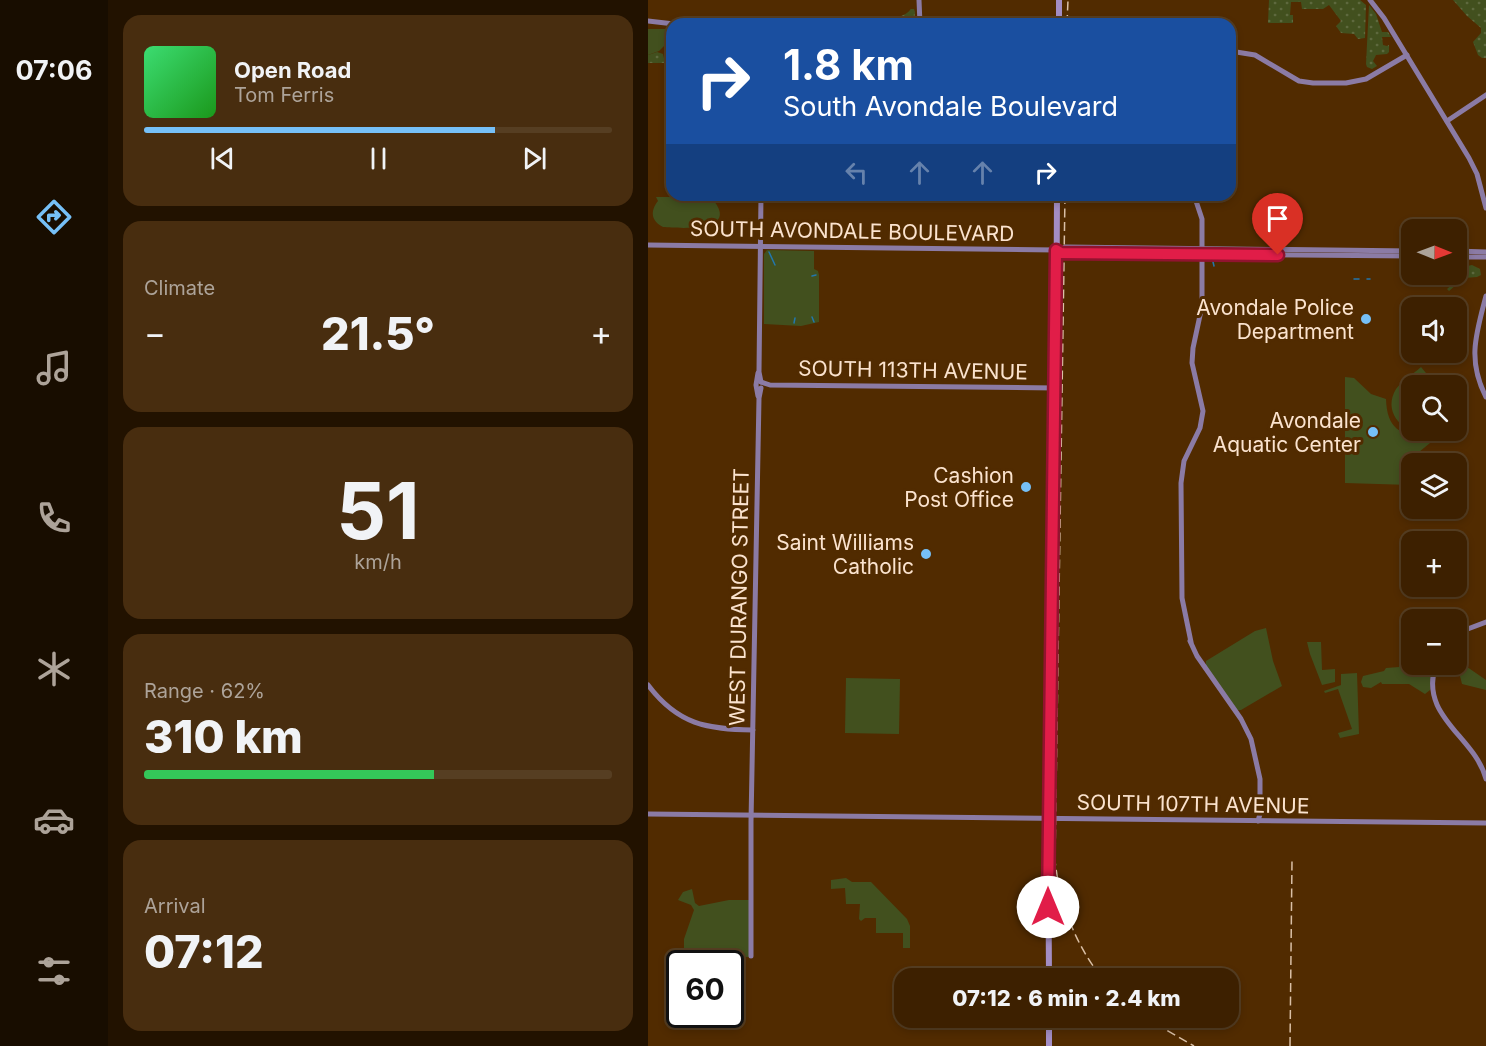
<!DOCTYPE html>
<meta charset="utf-8">
<style>
:root{--surface:#3d2000;--page:#482d0f;--text:#f1f3f6;--muted:#ada399;--line:#563e22;--accent:#76c0f7}
body{margin:0;font-family:Inter,sans-serif;background:var(--page);color:var(--text);height:100vh;display:flex;flex-direction:column;font-size:22px;white-space:nowrap}
*{box-sizing:border-box;margin:0}
p{font-size:20px;color:var(--muted)}
.icon{flex:none;width:33px;height:33px;fill:none;stroke:currentColor;stroke-width:2;stroke-linecap:round;stroke-linejoin:round}
.map{position:relative;flex:1;overflow:hidden}
.side{display:flex;flex-direction:column;gap:15px;padding:15px;background:#221200;width:540px}
.side>*{flex:none}
.guide{position:absolute;left:18px;top:18px;width:570px;height:183px;border-radius:18px;box-shadow:0 3px 9px #0003,0 0 0 2px var(--line);background:#1a4fa0;color:#fff;overflow:hidden}
.needle{width:39px;rotate:91deg}
.controls{position:absolute;left:753px;top:219px;display:grid;gap:12px}
.controls a{display:grid;place-items:center;width:66px;height:66px;border-radius:12px;background:var(--surface);box-shadow:0 3px 9px #0003,0 0 0 2px var(--line);font-size:30px}
.speed{position:absolute;left:18px;top:950px;display:flex;gap:12px;font-size:30px;font-weight:700;text-align:center}
.speed>*{display:grid;place-content:center;width:78px;height:78px;border-radius:50%;background:var(--surface);box-shadow:0 3px 9px #0003,0 0 0 2px var(--line);line-height:1}
.speed .limit{border:3px solid #111;border-radius:9px;background:#fff;color:#111}
.pin{position:absolute;display:grid;place-items:center;width:51px;height:51px;color:#fff;margin:-62px -26px;border-radius:50% 50% 50% 0;rotate:-45deg;box-shadow:0 0 6px #0007}
.pin .icon{rotate:45deg}
.me{position:absolute;width:66px;margin:-33px;rotate:0deg;stroke-linejoin:round;filter:drop-shadow(0 0 4px #0008)}
.turn{display:flex;align-items:center;gap:21px;height:126px;padding:0 18px;font-size:27px}
.turn .icon{width:78px;height:78px;stroke-width:2.5}
.turn b{display:block;font-size:42px;line-height:51px}
.lanes{display:flex;align-items:center;height:57px;padding:0 18px;background:#0003;justify-content:center;gap:30px;direction:ltr}
.lanes .off{opacity:.35}
.big{font-size:45px;font-weight:800;line-height:1.1}
.side .widget{flex:1;display:flex;flex-direction:column;justify-content:center;gap:9px;min-width:0;padding:0 21px;border-radius:18px;background:var(--page)}
.side .dial{align-items:center;gap:0}
.dial b{font-size:78px;line-height:1}
.song{display:flex;align-items:center;gap:18px}
.cover{width:72px;height:72px;border-radius:9px;background:linear-gradient(135deg,hsl(140 70% 55%),hsl(120 70% 35%))}
.played{height:6px;border-radius:3px;background:linear-gradient(90deg,var(--accent) 75%,var(--line) 75%)}
.keys{display:flex;justify-content:space-around;direction:ltr}
.heat{display:flex;justify-content:space-between;align-items:center;font-size:33px;direction:ltr}
.charge{height:9px;border-radius:4px;background:linear-gradient(90deg,#34c759 62%,var(--line) 0)}
.trip{position:absolute;left:246px;top:968px;width:345px;height:60px;border-radius:18px;background:var(--surface);box-shadow:0 3px 9px #0003,0 0 0 2px var(--line);font-weight:800;line-height:60px;text-align:center}
main{display:flex;flex:1;min-height:0}
.menu{display:flex;flex-direction:column;width:108px;justify-content:space-around;align-items:center;background:#180d00;color:var(--muted)}
.menu .icon{width:42px;height:42px}
.menu .current{color:var(--accent)}
.menu b{font-size:27px;color:var(--text)}
.map>svg:first-child{display:block}
</style>
<main>
<nav class="menu">
<b>07:06</b>
<svg class="icon current" aria-label="directions" viewBox="0 0 24 24"><path d="M12 3l9 9-9 9-9-9zM9 14v-3h6M13 9l2 2-2 2"/></svg>
<svg class="icon" aria-label="music" viewBox="0 0 24 24"><path d="M9 18V5l10-2v13"/><circle cx="6" cy="18" r="3"/><circle cx="16" cy="16" r="3"/></svg>
<svg class="icon" aria-label="phone" viewBox="0 0 24 24"><path d="M5 4h4l2 5-3 2q2 4 5 5l2-3 5 2v4C11 20 4 13 5 4z"/></svg>
<svg class="icon" aria-label="climate" viewBox="0 0 24 24"><path d="M12 3v18M4 7l16 10M4 17L20 7"/></svg>
<svg class="icon" aria-label="car" viewBox="0 0 24 24"><path d="M5 17H2v-5l4-1 3-4h7l3 4 3 1v5h-3M9 17h6M6 11h13"/><circle cx="7" cy="17" r="2"/><circle cx="17" cy="17" r="2"/></svg>
<svg class="icon" aria-label="filters" viewBox="0 0 24 24"><path d="M4 7h16M4 17h16"/><circle cx="9" cy="7" r="2"/><circle cx="15" cy="17" r="2"/></svg>
</nav>
<section class="side">
<div class="widget">
<div class="song"><i class="cover"></i><div><b>Open Road</b><p>Tom Ferris</p></div></div>
<div class="played"></div>
<div class="keys"><svg class="icon" aria-label="previous" viewBox="0 0 24 24"><path d="M18 5L8 12l10 7zM5 5v14"/></svg><svg class="icon" aria-label="pause" viewBox="0 0 24 24"><path d="M8 5v14M16 5v14"/></svg><svg class="icon" aria-label="next" viewBox="0 0 24 24"><path d="M6 5l10 7-10 7zM19 5v14"/></svg></div>
</div>
<div class="widget"><p>Climate</p>
<div class="heat"><a>−</a><b class="big">21.5°</b><a>+</a></div>
</div>
<div class="widget dial"><b>51</b><p>km/h</p></div>
<div class="widget"><p>Range · 62%</p><b class="big">310 km</b><div class="charge"></div></div>
<div class="widget"><p>Arrival</p><b class="big">07:12</b></div>
</section>
<div class="map">
<svg width="838" height="1046" viewBox="0 0 838 1046">
<defs>
<pattern id="grass-dots" width="8" height="8" patternUnits="userSpaceOnUse" patternTransform="scale(1.5)"><rect width="8" height="8" fill="#42501e"/><path d="M2 2h.1M6 6h.1" fill="none" stroke="#5e693e" stroke-width="1.8" stroke-linecap="round"/></pattern>
</defs>
<rect width="100%" height="100%" fill="#512b00"/>
<g fill="url(#grass-dots)">
<polygon points="621,0 712,0 718,5 717,38 710,39 706,34 693,33 688,26 693,21 681,5 675,9 654,9 653,2 643,2 642,15 645,15 645,23 620,23"/>
<polygon points="805,0 838,0 838,58 834,58 830,55 825,42 833,33 833,28 819,16"/>
<polygon points="721,5 728,14 734,32 740,32 743,37 734,37 735,45 739,46 741,45 741,52 739,54 728,55 725,61 729,66 724,69 719,67 718,64"/>
<path d="M263,9h3l1,3 -1,12h-41c10,-9 28,-2 38,-15z"/>
<polygon points="9,52 15,54 17,63 0,63 0,55"/>
<polygon points="824,265 832,269 833,275 829,277 816,278 801,291 799,289 814,276 815,267"/>
</g>
<g fill="#42501e">
<polygon points="0,29 22,29 22,34 24,34 24,58 18,55 20,42 11,51 0,55"/>
<path d="M8,197h59l-1,4c25,32 -36,27 -51,26 -12,-6 -13,-16 -5,-26z"/>
<polygon points="119,250 166,251 166,269 170,271 171,275 171,322 153,326 116,324 116,254"/>
<path d="M773,367l15,18 -24,1v44l15,1c-24,4 -45,-19 -31,-42 6,-8 17,-15 25,-22z"/>
<path d="M697,377l9,1 17,16 15,5c1,30 14,36 42,39l2,5 -11,9 1,11 -8,1 -1,21 -66,-2z"/>
<polygon points="618,628 625,661 634,686 593,710 589,710 558,666 558,661 607,631"/>
<polygon points="659,642 673,642 674,670 687,669 687,682 674,685 662,654"/>
<polygon points="763,642 764,664 784,665 782,690 777,694 761,684 734,684 733,682 723,688 715,687 713,682 715,676 736,671 738,668 751,667 751,644"/>
<polygon points="809,660 838,680 838,690 814,684 812,676 792,670 794,665 808,664"/>
<polygon points="709,673 711,734 692,738 690,733 704,729 690,689 677,693 676,691 693,685 693,674"/>
<polygon points="198,678 252,679 251,734 197,733"/>
<polygon points="198,878 204,882 223,882 259,919 262,926 262,948 255,948 255,933 228,933 228,918 217,918 213,921 211,919 212,904 198,904 197,888 183,889 183,880"/>
<polygon points="44,889 47,903 51,906 81,900 101,900 101,957 36,956 36,939 46,910 43,905 30,900 35,892"/>
</g>
<g fill="none" stroke-linecap="round" stroke-linejoin="round">
<g stroke="#2377ad" stroke-width="1.5">
<polyline points="121,252 127,265"/>
<polyline points="564,258 566,266"/>
<polyline points="164,276 168,275"/>
<polyline points="706,279 711,279"/>
<polyline points="719,279 722,279"/>
<polyline points="164,317 166,322"/>
<polyline points="146,323 147,318"/>
</g>
<g stroke="#8b7ba5" stroke-width="5">
<polyline points="271,0 272,24"/>
<polyline points="722,0 736,18 821,158 829,174 838,208"/>
<polyline points="0,21 26,24"/>
<polyline points="582,51 607,55 651,81 665,83 698,83 718,79 759,55"/>
<polyline points="799,121 838,95"/>
<polyline points="0,245 408,250 417,247 764,251"/>
<polyline points="408,250 417,253 764,256"/>
<polyline points="808,251 838,252"/>
<polyline points="808,257 838,257"/>
<polyline points="113,382 122,385 408,388"/>
<polyline points="113,382 111,372 113,195"/>
<polyline points="110,396 108,385 110,373"/>
<path d="M838,397c-19,-37 -10,-63 0,-101"/>
<polyline points="808,636 817,630 838,622"/>
<polyline points="542,641 549,656 593,719 603,739 612,779 612,814 610,821"/>
<polyline points="543,642 534,598 533,483 536,461 552,428 555,411 544,363 545,348 554,306 554,219 546,195"/>
<path d="M788,664c-18,53 39,72 50,115"/>
<path d="M0,685c30,40 59,44 105,45"/>
<polyline points="0,814 838,823"/>
<polyline points="103,956 103,822 111,398 113,388"/>
</g>
<g stroke="#a38dc4" stroke-width="6">
<polyline points="411,24 411,0"/>
<polyline points="401,978 400,819 408,388 409,195"/>
<polyline points="401,1046 401,1017"/>
</g>
<g stroke="#dac0a6" stroke-width="1.5" stroke-dasharray="9 4.5" stroke-linecap="butt">
<polyline points="419,24 420,0"/>
<path d="M417,195l-10,666c5,43 20,83 47,117"/>
<polyline points="496,1017 546,1046"/>
<polyline points="642,1046 644,861"/>
</g>
</g>
<g fill="none" stroke-linecap="round" stroke-linejoin="round">
<g stroke="#92132f" stroke-width="15">
<polyline id="route" points="400,907 408,250 413,253 630,255"/>
</g>
<use href="#route" stroke="#e11d48" stroke-width="10"/>
</g>
<g fill="#76c0f7" stroke="#512b00" stroke-width="2">
<circle cx="718" cy="319" r="6"/>
<circle cx="725" cy="432" r="6"/>
<circle cx="378" cy="487" r="6"/>
<circle cx="278" cy="554" r="6"/>
</g>
<g text-anchor="middle" dominant-baseline="central" stroke-width="6" stroke-linejoin="round" paint-order="stroke">
<g font-size="21" fill="#fbe3ce" stroke="#512b00">
<text transform="translate(204 231) rotate(1)">SOUTH AVONDALE BOULEVARD</text>
<text transform="translate(265 370) rotate(1)">SOUTH 113TH AVENUE</text>
<text transform="translate(91 597) rotate(-89)">WEST DURANGO STREET</text>
<text transform="translate(545 804) rotate(1)">SOUTH 107TH AVENUE</text>
</g>
<g font-size="21" fill="#fbe3ce" stroke="#512b00" text-anchor="end">
<text x="706" y="307">Avondale Police<tspan x="706" dy="24">Department</tspan></text>
<text x="713" y="420">Avondale<tspan x="713" dy="24">Aquatic Center</tspan></text>
<text x="366" y="475">Cashion<tspan x="366" dy="24">Post Office</tspan></text>
<text x="266" y="542">Saint Williams<tspan x="266" dy="24">Catholic</tspan></text>
</g>
</g>
</svg>
<div class="controls">
<a><svg class="needle" viewBox="-14 -14 28 28"><path d="M0-13l5 13h-10z" fill="#e53935"/><path d="M0 13l5-13h-10z" fill="#ada399"/></svg></a>
<a><svg class="icon" aria-label="sound" viewBox="0 0 24 24"><path d="M4 9h4l5-4v14l-5-4H4zM17 9q2 3 0 6"/></svg></a>
<a><svg class="icon" aria-label="search" viewBox="0 0 24 24"><circle cx="10" cy="10" r="6"/><path d="M15 15l6 6"/></svg></a>
<a><svg class="icon" aria-label="layers" viewBox="0 0 24 24"><path d="M12 4l9 5-9 5-9-5zM3 14l9 5 9-5"/></svg></a>
<a>+</a>
<a>−</a>
</div>
<div class="speed"><div class="limit">60</div></div>
<div class="pin" style="left:630px;top:255px;background:#d93025"><svg class="icon" aria-label="arrive" viewBox="0 0 24 24"><path d="M6 21V4h12l-3 4 3 4H6"/></svg></div>
<svg class="me" style="left:400px;top:907px" viewBox="-20 -20 40 40"><circle r="19" fill="#fff"/><path d="M0-13L10 11 0 6-10 11z" fill="#e11d48"/></svg>
<div class="trip">07:12 · 6 min · 2.4 km</div>
<div class="guide">
<div class="turn"><svg class="icon" aria-label="right" viewBox="0 0 24 24"><path d="M7 20v-9h11M14 6l5 5-5 5"/></svg><div><b>1.8 km</b>South Avondale Boulevard</div></div>
<div class="lanes"><svg class="icon off" aria-label="left" viewBox="0 0 24 24"><path d="M17 20v-9H6M10 6l-5 5 5 5"/></svg><svg class="icon off" aria-label="ahead" viewBox="0 0 24 24"><path d="M12 20V5M6 11l6-6 6 6"/></svg><svg class="icon off" aria-label="ahead" viewBox="0 0 24 24"><path d="M12 20V5M6 11l6-6 6 6"/></svg><svg class="icon" aria-label="right" viewBox="0 0 24 24"><path d="M7 20v-9h11M14 6l5 5-5 5"/></svg></div>
</div>
</div>
</main>
